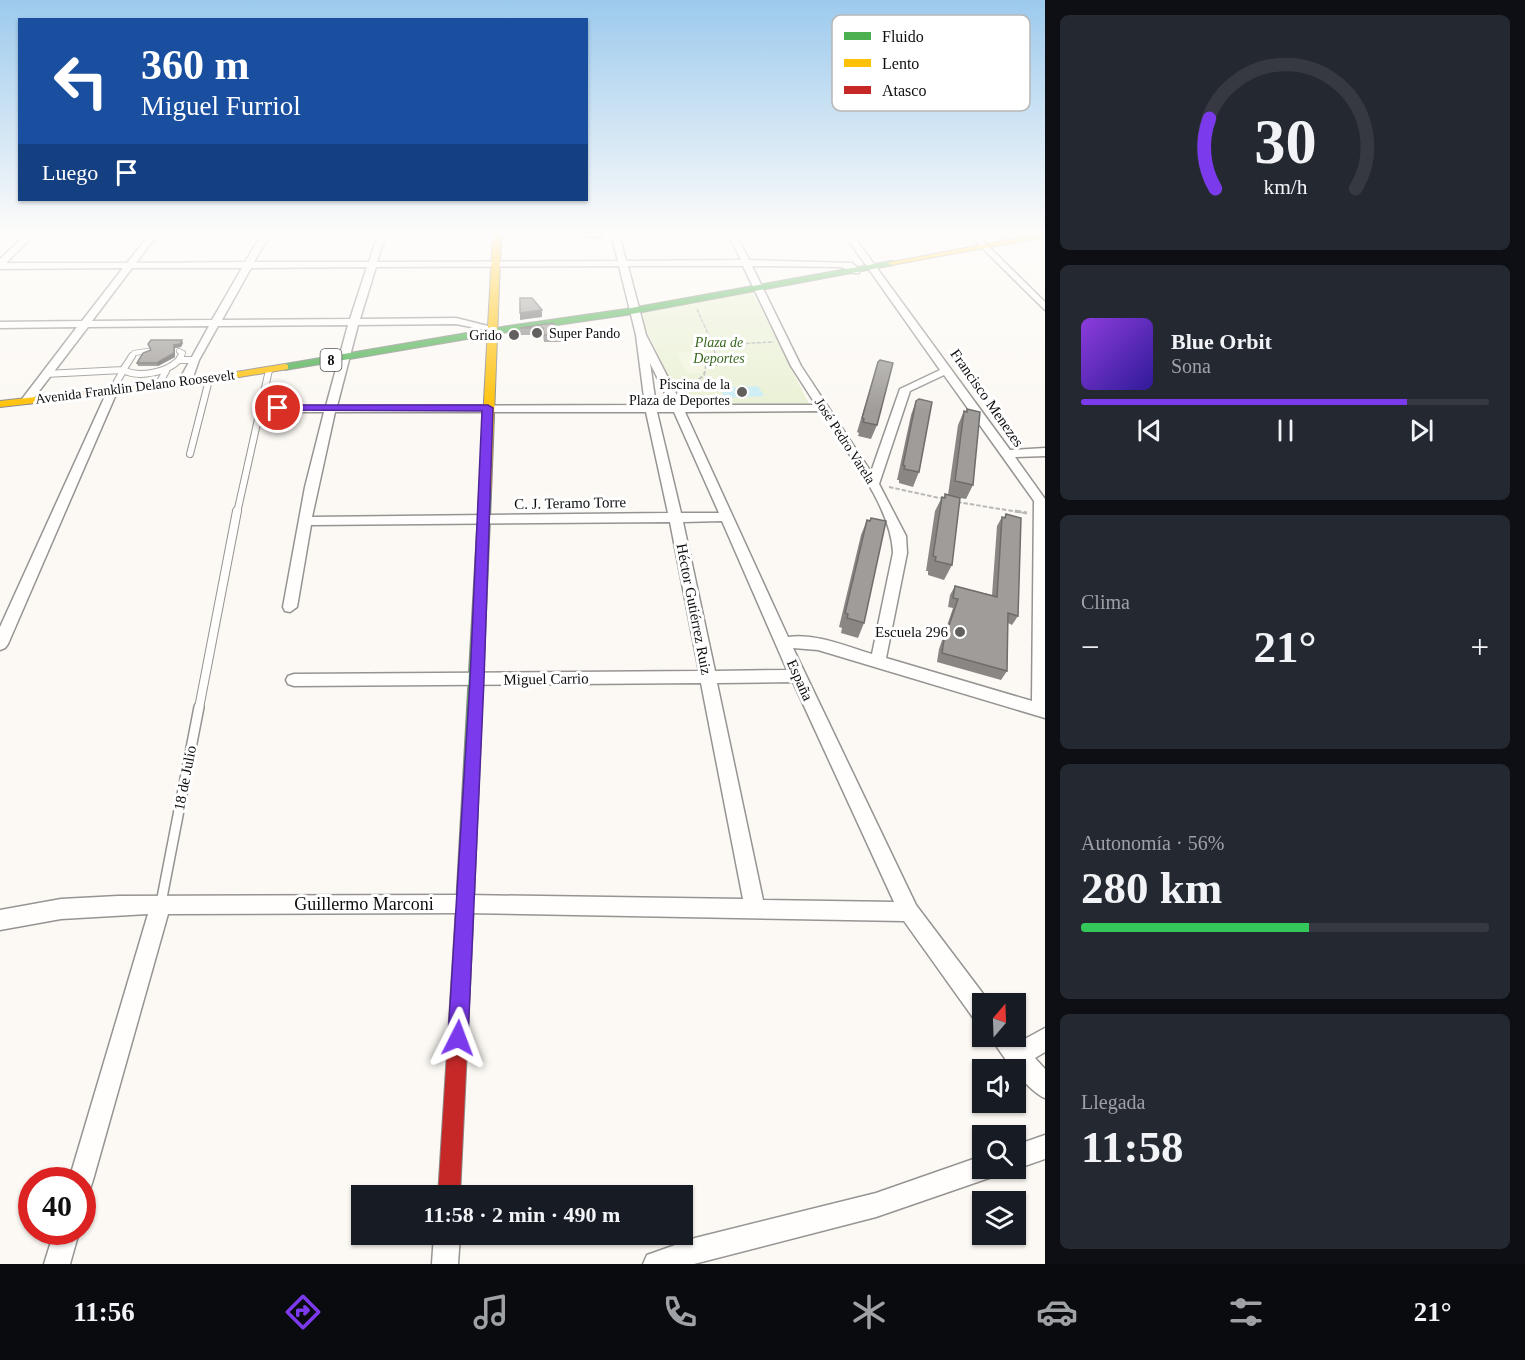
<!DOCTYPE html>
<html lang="es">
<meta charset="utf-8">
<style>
:root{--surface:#171b24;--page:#242831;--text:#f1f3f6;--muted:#9ea1a6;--line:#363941;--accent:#7c3aed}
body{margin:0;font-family:"Times New Roman",serif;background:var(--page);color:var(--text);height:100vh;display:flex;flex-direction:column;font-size:22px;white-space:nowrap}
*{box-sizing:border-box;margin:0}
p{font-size:20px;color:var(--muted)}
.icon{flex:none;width:33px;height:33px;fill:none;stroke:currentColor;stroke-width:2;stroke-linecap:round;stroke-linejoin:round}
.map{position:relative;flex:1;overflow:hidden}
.details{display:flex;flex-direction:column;gap:15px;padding:15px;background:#0d0f14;width:480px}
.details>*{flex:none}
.top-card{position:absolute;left:18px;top:18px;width:570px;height:183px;border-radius:0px;box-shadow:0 2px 4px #0004;background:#1a4fa0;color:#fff;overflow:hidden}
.needle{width:39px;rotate:19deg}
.buttons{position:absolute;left:972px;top:993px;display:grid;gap:12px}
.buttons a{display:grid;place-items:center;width:54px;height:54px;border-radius:0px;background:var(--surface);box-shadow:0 2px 4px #0004;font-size:30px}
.speed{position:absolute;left:18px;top:1167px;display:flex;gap:12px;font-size:30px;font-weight:700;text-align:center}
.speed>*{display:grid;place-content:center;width:78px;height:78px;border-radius:50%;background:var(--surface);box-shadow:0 2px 4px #0004;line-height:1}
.speed .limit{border:9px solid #d22;background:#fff;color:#111}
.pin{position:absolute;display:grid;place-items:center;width:51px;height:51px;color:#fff;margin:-26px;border:3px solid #fff;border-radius:50%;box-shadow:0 2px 6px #0007}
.me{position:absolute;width:66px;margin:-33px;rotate:3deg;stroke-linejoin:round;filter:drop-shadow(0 0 4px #0008)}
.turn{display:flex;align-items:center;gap:21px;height:126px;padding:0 24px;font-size:27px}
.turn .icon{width:78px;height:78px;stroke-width:2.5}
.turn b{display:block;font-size:42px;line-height:51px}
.then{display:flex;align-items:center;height:57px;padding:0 24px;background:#0003;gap:12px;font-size:22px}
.big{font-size:45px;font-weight:700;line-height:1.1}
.details .tile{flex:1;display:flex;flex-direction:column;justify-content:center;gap:9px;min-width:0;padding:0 21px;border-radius:9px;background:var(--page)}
.details .dial{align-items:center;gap:0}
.dial svg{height:156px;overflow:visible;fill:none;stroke:var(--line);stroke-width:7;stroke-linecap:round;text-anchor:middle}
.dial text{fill:var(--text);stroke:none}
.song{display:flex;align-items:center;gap:18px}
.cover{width:72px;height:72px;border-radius:9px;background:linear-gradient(135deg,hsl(270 70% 55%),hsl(250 70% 35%))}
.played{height:6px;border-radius:3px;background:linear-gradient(90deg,var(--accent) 80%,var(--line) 80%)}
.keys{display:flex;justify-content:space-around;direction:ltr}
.heat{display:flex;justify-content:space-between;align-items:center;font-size:33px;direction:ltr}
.charge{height:9px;border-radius:4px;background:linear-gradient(90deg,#34c759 56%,var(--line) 0)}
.trip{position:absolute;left:351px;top:1185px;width:342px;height:60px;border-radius:0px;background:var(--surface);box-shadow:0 2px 4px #0004;font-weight:700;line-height:60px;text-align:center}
.dock{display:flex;height:96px;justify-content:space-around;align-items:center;background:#090b0e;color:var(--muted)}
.dock .icon{width:42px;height:42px}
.dock .on{color:var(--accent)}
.dock b{font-size:27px;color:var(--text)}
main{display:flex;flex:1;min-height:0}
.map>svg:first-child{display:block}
</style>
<main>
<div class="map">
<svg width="1045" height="1264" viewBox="0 0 1045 1264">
<rect width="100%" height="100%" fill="#fcf9f4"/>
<polygon fill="#e9f1d4" points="752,291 809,404 682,405 637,310"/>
<polygon fill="#f2f5dd" points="698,352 709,372 687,374 677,353"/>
<polygon fill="#caecf5" points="758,386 764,396 725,398 720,388"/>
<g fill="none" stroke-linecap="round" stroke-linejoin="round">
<g stroke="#959492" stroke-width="6">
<g id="lane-far3">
<polyline points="179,351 183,353 180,358"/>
<polyline points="131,358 134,353 148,351"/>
</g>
</g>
<g stroke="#959492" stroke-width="8">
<g id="lane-far2">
<polyline points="181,356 179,360 194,360"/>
<path d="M123,370c16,8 43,3 56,-10"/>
<polyline points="45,374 123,370 132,356"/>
<polyline points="161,380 166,371"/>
<polyline points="115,385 123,371"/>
<polyline points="190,454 209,380"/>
<polyline points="237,513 269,370"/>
</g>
</g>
<g stroke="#959492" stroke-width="10">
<polyline id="lane-far1" points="199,708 237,511"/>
</g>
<g stroke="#959492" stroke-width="12">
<polyline id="lane" points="161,903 199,707"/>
</g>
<g stroke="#959492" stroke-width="3">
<g id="street">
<path d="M26,234h9l-29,29h121l23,-29h8l-22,29 109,-1 17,-28h8l-16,28h115l9,-28h8l-9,28 241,-1 -7,-27h8l7,27 115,-1 -13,-26h8l13,26 103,3 7,6v4h-6l-11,-6 -90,-1 49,100 70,106 29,-83 40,-19 -96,-136h8l158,216 35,-2v8l-30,1 30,42v219l-227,-68 -25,-2 123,257 74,98 -8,1v18l-8,-3 -70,-98 -438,-8 -298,1 -75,266 -3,9 -8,3v-12h-13l79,-266 -87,5 -61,11v-20l61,-11 57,-3 348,-1 277,4 -42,-216 -407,3 -6,-2 -2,-4 2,-4 6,-2 405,-3 -29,-149 -359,3 -14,82 -7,5 -5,-1 -2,-4 22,-120 19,-75h-64l-6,-3 6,-3h66l22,-81 -130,1 -19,34 -8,23 -5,3 -5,-3 1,-8 27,-49 -121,1 -58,76h-8v-4l55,-72 -77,1v-6l82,-1 41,-53 -123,1v-10zM619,266l17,69 9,70 -308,1 21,-81 98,-1 35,7 5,-3 -40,-10 -96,1 16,-52zM628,266h115l48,100 25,39h-134l-36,-70zM367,267l-17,52 -128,1 29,-52zM132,268h110l-30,52 -120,1zM650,363l21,42h-15zM944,375l90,126 -2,200 -146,-43 21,-105 -1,-17 -27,-52 31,-93zM820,411c26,40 71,94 73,142l-21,101c-27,-8 -56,-21 -84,-17l-103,-225zM335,412h311l22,101 -356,4zM657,412h17l45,101h-38zM722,521l65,149 -72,1 -32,-149zM793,682l101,220 -131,-2 -46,-217z"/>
<polygon points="968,234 976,234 1045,302 1045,310"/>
<polygon points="1000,234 1008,234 1002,239 998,237"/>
<polygon points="115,382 120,385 8,644 5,648 0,650 0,627 110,385"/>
<path d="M1045,1028v24l-10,6 10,11v29c-16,-6 -47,-46 -54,-62l25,-1 5,6z"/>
<polygon points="1045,1135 1045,1159 1016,1169 1015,1168 1016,1145"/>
<polygon points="982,1156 982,1168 995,1168 992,1177 876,1217 694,1264 643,1264 647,1255 695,1238 876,1193"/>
<polygon points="54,1232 79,1232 70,1264 44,1264"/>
<polygon points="434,1234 460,1234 458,1264 432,1264"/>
</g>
</g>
<g stroke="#8c8a88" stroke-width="2">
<g id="fast">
<polygon points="891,261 894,261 894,265 626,315 508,332 285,370 280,367 285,364 508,326 626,309"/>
<polygon points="485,491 491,494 473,924 470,930 464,933 458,930 455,924 479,494"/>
</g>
</g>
<g stroke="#8c8a88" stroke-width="2">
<g id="slow">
<polygon points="493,234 501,234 491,494 485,497 479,494"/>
<polygon points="1039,234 1045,234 1045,237 891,265 887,263"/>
<polygon points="285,364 288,365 288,369 186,386 0,407 0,401 186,380"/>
</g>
</g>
<g stroke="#8c8a88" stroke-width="2">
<polygon id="jam" points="464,915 470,918 473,924 460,1196 438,1196 455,924 458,918"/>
</g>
<g stroke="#b8b8b7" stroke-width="1.5" stroke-dasharray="4 1.5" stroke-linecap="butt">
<polyline points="697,309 713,345 716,358"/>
<polyline points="713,345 774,342"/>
</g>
<g stroke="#b8b8b7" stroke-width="2" stroke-dasharray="4.5 2" stroke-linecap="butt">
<polyline points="684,392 704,375 706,366 717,365 715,356"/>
<polyline points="889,487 944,499"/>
<polyline points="957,502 1025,513"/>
</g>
<polyline stroke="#b8b8b7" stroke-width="3" stroke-dasharray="6 3" stroke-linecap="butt" points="1015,511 1027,513"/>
<use href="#lane-far3" stroke="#fffefd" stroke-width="4.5"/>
<use href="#lane-far2" stroke="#fffefd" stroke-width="6"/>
<use href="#lane-far1" stroke="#fffefd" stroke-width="8"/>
<use href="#lane" stroke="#fffefd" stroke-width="9"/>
<use href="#street" fill="#fffefd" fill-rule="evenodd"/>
<use href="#fast" fill="#4caf50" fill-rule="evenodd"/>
<use href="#slow" fill="#ffc107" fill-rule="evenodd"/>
<use href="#jam" fill="#c62828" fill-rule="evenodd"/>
</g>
<g fill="#898684">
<polygon points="583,234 604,234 603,239 587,239 583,237"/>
<polygon points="553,323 562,335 562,342 544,342 543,335 520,335 520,328"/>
<polygon points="183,343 181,347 175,348 175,357 158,366 138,366 137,363"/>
<polygon points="878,362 877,425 871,439 858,436 859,433 857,432"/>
<polygon points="916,401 919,472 913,487 899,483 899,480 897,480 911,415"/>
<polygon points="967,409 973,485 966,499 960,498 952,565 944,580 928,575 928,571 926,571 935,511 942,497 944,497 945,494 948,495 958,425 964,411 966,411"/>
<polygon points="1006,514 1018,616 1012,625 1008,623 1007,671 1001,680 937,662 939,649 953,608 948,607 950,595 955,586 992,595 997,526 1002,517 1004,518"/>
<polygon points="871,518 864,623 858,638 841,633 842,628 839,627 861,535 867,520 869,521"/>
</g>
<g fill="#6f6d6b">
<polygon points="542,310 542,317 520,320 520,313"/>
<polygon points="182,340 183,343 181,347 175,348 175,357 158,366 157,363 174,345"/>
</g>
<g fill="#9f9c99" stroke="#6f6d6b" stroke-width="1.5">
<polygon points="520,298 532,298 542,310 520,313"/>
<polygon points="553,323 562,335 544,335 543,328 520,328"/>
<polygon points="151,340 182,340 180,344 174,345 174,353 157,363 137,363 143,353 151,350 148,344"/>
<polygon points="880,360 893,363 877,425 863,422 864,419 862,418 878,362"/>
<polygon points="919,399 932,402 919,472 904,469 905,466 903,465 916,401"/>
<polygon points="967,409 980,412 973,485 955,481 964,411 967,412"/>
<polygon points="945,494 960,498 952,565 935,561 936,557 933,556 942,497 945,498"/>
<polygon points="1006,514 1021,518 1018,616 1008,613 1007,671 942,653 944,640 958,599 953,598 955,586 997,597 1002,517 1005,518"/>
<polygon points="871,518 886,521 864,623 847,618 848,614 845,613 867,520 870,521"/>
</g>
<linearGradient id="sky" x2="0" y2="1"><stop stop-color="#9ccaed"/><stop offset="0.57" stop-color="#fefcfa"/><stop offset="1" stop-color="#fefcfa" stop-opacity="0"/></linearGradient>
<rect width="1045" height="411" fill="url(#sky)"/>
<polygon fill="#7c3aed" stroke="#51269a" stroke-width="1.5" points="278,405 488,405 493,408 484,680 468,1038 465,1046 458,1048 451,1046 448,1038 470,680 482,411 274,410 274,406"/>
<g fill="#61605e" stroke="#fff" stroke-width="2">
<circle cx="537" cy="333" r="6"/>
<circle cx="514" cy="335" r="6"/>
<circle cx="742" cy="392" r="6"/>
<circle cx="960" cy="632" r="6"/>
</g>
<g text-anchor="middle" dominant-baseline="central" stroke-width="6" stroke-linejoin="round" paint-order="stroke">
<g font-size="14" fill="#0e0e0e" stroke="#fff" text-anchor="end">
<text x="549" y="333" text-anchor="start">Super Pando</text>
<text x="502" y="335">Grido</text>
<text x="730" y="384">Piscina de la<tspan x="730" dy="16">Plaza de Deportes</tspan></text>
</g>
<g font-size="14" font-style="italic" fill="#37671e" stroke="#fff">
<text x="719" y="342">Plaza de<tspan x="719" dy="16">Deportes</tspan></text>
</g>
<rect fill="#fff" stroke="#565656" stroke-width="1.5" x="320.5" y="349" width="21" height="22" rx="4.5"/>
<g font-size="14" font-weight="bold" fill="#0e0e0e">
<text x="331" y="360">8</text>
</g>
<g font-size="14" fill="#0e0e0e" stroke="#fff">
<text transform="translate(135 387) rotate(-7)">Avenida Franklin Delano Roosevelt</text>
<text transform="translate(845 441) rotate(57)">José Pedro Varela</text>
</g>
<g font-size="15" fill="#0e0e0e" stroke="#fff">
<text transform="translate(987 398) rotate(55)">Francisco Menezes</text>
<text transform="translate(570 503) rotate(-1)">C. J. Teramo Torre</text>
<text transform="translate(694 609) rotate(79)">Héctor Gutiérrez Ruiz</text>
<text transform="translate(546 679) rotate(-1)">Miguel Carrio</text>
<text transform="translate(800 680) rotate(66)">España</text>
<text transform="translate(185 778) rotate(-79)">18 de Julio</text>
</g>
<g font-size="15" fill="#0e0e0e" stroke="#fff" text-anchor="end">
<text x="948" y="632">Escuela 296</text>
</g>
<g font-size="18" fill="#0e0e0e" stroke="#fff">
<text x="364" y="904">Guillermo Marconi</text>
</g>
</g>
<rect x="832" y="15" width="198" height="96" rx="9" fill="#fff" stroke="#b7b7b7" stroke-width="1.5"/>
<rect x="844" y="32" width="27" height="8" fill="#4caf50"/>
<rect x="844" y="59" width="27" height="8" fill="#ffc107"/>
<rect x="844" y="86" width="27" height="8" fill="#c62828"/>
<g font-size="16" fill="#0e0e0e">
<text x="882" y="42">Fluido</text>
<text x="882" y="69">Lento</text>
<text x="882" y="96">Atasco</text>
</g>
</svg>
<div class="buttons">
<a><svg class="needle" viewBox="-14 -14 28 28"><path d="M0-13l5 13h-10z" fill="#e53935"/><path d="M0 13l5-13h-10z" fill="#9ea1a6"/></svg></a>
<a><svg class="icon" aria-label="sound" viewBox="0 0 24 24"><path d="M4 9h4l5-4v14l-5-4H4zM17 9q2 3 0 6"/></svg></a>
<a><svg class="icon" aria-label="search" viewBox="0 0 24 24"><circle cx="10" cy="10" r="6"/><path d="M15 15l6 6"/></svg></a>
<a><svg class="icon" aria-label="layers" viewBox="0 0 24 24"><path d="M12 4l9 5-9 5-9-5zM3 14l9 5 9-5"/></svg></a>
</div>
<div class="speed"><div class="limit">40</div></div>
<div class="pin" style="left:278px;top:408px;background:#d93025"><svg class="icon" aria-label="arrive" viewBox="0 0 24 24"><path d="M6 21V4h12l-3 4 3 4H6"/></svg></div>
<svg class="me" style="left:458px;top:1038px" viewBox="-20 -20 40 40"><path d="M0-17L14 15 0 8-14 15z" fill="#7c3aed" stroke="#fff" stroke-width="4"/></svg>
<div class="trip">11:58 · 2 min · 490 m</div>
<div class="top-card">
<div class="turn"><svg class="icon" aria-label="left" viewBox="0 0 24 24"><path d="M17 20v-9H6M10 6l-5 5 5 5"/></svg><div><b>360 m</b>Miguel Furriol</div></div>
<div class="then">Luego<svg class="icon" aria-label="arrive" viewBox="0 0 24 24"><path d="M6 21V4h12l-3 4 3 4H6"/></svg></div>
</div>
</div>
<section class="details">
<div class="tile dial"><svg viewBox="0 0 100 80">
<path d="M14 69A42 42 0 1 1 86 69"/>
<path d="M14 69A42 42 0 0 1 11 33" stroke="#7c3aed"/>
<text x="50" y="56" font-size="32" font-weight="700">30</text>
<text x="50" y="72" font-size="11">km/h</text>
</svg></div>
<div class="tile">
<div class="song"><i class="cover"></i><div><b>Blue Orbit</b><p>Sona</p></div></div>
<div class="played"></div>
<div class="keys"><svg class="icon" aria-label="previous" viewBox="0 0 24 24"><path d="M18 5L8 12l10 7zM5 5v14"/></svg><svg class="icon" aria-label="pause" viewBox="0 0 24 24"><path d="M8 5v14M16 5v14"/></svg><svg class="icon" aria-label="next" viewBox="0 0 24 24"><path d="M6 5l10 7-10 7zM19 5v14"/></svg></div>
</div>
<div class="tile"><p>Clima</p>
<div class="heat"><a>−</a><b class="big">21°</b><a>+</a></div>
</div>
<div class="tile"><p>Autonomía · 56%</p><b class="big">280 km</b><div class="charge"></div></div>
<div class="tile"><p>Llegada</p><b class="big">11:58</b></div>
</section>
</main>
<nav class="dock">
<b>11:56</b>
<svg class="icon on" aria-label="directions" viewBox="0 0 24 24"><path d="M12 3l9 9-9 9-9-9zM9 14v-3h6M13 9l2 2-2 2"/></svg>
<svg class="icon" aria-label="music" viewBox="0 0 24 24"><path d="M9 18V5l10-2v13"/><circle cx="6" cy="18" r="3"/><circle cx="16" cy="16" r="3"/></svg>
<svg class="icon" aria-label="phone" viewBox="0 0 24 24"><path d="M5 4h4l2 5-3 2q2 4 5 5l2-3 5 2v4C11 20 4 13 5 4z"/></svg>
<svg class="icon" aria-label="climate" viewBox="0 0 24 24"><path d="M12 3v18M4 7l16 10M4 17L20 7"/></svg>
<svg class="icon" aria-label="car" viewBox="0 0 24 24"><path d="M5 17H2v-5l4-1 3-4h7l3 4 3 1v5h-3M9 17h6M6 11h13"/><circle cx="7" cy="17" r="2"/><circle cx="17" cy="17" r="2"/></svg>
<svg class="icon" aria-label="filters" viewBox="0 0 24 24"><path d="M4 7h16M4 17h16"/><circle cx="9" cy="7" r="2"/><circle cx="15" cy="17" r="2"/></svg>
<b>21°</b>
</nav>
